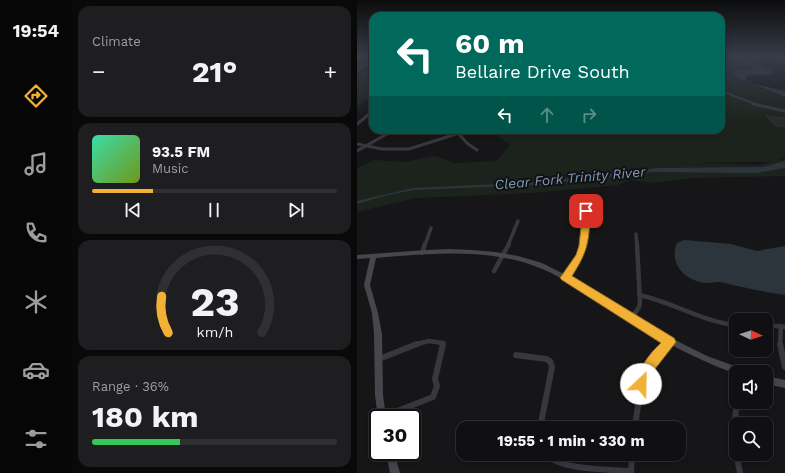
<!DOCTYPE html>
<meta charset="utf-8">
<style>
:root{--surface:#101012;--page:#1e1e20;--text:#f1f3f6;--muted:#9c9d9f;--line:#303032;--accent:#f2b134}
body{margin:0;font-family:"Work Sans",sans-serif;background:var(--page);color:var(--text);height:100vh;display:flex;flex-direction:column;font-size:15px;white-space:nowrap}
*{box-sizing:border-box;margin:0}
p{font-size:13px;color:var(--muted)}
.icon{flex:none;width:22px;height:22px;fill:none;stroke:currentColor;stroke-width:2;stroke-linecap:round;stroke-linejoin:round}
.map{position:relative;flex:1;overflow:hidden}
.panel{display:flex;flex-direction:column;gap:6px;padding:6px;background:#09090a;width:285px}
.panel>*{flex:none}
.top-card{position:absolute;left:12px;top:12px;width:356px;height:122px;border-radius:12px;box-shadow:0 2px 6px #0003,0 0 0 1px var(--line);background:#00695c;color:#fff;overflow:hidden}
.needle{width:26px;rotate:94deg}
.fabs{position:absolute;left:372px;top:313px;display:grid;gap:8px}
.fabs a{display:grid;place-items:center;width:44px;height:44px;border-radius:8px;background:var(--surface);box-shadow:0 2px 6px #0003,0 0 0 1px var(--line);font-size:20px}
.speed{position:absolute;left:12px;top:409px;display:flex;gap:8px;font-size:20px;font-weight:700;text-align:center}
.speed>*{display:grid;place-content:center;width:52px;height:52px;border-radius:50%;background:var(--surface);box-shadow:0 2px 6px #0003,0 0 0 1px var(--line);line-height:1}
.speed .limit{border:2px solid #111;border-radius:6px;background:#fff;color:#111}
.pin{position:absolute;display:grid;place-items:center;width:34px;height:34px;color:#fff;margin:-17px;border-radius:8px;box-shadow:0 2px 6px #0006}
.me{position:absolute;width:44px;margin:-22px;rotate:24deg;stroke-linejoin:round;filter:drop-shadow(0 0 3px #0008)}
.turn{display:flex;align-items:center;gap:14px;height:84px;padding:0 20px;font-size:18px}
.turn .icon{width:52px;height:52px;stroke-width:2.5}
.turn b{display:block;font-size:28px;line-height:34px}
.lanes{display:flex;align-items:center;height:38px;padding:0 20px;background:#0003;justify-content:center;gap:20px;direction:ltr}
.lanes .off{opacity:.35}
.big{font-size:30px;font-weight:700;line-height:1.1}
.panel .widget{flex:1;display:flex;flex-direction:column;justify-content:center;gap:6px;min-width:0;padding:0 14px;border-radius:12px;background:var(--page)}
.panel .dial{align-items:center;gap:0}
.dial svg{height:104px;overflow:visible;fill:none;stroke:var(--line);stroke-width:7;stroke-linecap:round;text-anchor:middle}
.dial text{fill:var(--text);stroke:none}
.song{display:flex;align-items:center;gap:12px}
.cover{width:48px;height:48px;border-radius:6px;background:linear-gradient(135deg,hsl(160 70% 55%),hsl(80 70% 35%))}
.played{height:4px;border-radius:2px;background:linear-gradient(90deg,var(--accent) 25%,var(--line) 25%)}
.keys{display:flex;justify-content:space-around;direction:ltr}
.heat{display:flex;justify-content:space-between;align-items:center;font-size:22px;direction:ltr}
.charge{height:6px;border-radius:3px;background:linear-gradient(90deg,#34c759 36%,var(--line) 0)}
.trip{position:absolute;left:99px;top:421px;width:230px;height:40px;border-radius:12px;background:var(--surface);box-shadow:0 2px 6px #0003,0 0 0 1px var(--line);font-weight:700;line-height:40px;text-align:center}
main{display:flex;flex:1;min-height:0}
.dock{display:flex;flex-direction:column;width:72px;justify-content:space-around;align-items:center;background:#060607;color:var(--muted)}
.dock .icon{width:28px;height:28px}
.dock .on{color:var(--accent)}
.dock b{font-size:18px;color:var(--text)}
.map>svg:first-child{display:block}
</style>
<main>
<nav class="dock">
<b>19:54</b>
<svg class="icon on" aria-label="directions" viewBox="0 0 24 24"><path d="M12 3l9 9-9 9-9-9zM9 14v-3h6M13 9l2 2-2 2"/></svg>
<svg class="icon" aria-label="music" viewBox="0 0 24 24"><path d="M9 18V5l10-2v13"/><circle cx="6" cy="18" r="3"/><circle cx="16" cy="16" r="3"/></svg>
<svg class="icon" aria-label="phone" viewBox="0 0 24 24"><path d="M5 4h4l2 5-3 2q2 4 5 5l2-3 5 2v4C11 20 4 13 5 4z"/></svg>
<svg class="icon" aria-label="climate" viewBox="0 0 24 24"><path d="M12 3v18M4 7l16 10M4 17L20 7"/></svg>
<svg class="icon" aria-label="car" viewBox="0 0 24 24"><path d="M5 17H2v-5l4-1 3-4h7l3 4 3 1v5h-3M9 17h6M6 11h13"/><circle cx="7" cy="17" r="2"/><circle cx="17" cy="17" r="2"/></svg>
<svg class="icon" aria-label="filters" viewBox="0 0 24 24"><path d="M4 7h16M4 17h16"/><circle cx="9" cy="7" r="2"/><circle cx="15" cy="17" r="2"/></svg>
</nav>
<section class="panel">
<div class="widget"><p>Climate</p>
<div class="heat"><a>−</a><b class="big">21°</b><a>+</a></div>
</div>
<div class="widget">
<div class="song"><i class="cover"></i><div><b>93.5 FM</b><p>Music</p></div></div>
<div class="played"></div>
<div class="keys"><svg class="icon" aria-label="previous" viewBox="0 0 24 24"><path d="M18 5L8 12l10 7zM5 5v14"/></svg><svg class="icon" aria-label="pause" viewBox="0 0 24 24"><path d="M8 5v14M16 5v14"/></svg><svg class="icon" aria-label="next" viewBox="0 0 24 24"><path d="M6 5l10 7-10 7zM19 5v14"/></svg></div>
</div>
<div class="widget dial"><svg viewBox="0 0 100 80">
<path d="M14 69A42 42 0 1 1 86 69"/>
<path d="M14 69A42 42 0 0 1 9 41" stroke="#f2b134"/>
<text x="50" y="56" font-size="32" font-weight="700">23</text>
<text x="50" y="72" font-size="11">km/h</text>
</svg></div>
<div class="widget"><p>Range · 36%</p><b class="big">180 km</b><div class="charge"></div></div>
</section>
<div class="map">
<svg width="428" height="473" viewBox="0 0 428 473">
<rect width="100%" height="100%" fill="#161618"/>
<g fill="#1c231d" fill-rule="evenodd">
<path d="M364,57h23l21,18h-19l-2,6 41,17v59l-8,3 8,-1v17l-92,2 -39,5 -24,-3 -12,5 -85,8 -117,5 -59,14v-44l17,-8 30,2 31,-6 19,7 43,-2 13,-16 -12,-9 7,-6h216zM397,162h16l-11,3 -61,-2z"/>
<polygon points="16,66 16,95 0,107 0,78"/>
</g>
<g fill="#2c353c">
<path d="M379,57h10l24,13 3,3c-9,5 -17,0 -27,3v3l8,5 31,7v6l-47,-19 -4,-3 -1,-4 19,-1 3,-2 -18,-9z"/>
<polygon points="428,161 428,168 399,173 294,172 180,185 57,190 31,195 0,204 0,201 4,200 56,188 186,182 300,168 406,167"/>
<path d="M327,240l47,4 26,7 28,-5v49c-21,-3 -40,-7 -60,-12 -7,-2 -12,0 -18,0 -21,-1 -39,-19 -30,-40z"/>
</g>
<polygon fill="#29292c" stroke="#303034" points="409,116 428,118 428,126 419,126"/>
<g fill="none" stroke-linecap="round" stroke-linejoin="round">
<g stroke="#37383d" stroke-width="2">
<polyline points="410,57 416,61 428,62"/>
<polyline points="364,91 401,105"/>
</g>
<g stroke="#37383d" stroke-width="3">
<polyline points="396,104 428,111"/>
<polyline points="0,124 16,111"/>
<polyline points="98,130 111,144 120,150"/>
<polyline points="0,144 25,149 52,149 112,130"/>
<polyline points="0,151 37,130"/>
</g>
<g stroke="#37383d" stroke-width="3.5">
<polyline points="279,234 280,245"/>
<polyline points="68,245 74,228"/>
<polyline points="151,245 161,221"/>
<polyline points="226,245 229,211"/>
</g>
<g stroke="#37383d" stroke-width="4.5">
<polyline points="65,253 68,244"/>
<polyline points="137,271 152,244"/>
<polyline points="208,278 223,256 226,244"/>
<path d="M282,295c34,7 63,27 97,30"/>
<polyline points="274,319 282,307 283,302 280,244"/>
<polyline points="409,325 428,327"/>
<polyline points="56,345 72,341 86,343 86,345"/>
<polyline points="310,345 313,342"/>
<polyline points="423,345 424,326"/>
</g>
<g stroke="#37383d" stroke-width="6">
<polyline points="423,344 428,367"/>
<polyline points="159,355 189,359 193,361 195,367 183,428"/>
<polyline points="22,359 60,344"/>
<polyline points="380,402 376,436 383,473"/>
<polyline points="25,417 76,397 80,386 78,379 86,344"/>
<path d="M278,428c4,-36 8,-57 33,-84"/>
<path d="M187,454c20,17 62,15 87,17"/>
<polyline points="274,473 275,454"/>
</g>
<g fill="#45474d" fill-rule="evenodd">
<polygon points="16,59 16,61 0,72 0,70"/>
<path d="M92,249l23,1 23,2 23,4 24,7 26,13 73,45 32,18 34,17 36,13 1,3h-8v2c-47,-17 -90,-42 -132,-69 -16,-10 -32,-21 -49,-30 -56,-29 -119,-22 -179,-17l-6,27 8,28 4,21 1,61 3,23h-8l-3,-23 -1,-61 -2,-21 -8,-28 6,-27 -13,1v-4l69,-5z"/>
<polygon points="409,376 428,380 428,388 409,384"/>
<polygon points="29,452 37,452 43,473 33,473"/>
</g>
<polygon fill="#63666e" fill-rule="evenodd" points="0,57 5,57 0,60"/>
</g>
<linearGradient id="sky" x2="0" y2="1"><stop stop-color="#0c0c0d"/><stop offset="0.46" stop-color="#363c48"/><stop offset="1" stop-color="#363c48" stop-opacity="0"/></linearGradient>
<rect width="428" height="123" fill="url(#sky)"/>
<path fill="#f2b134" stroke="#9d7322" d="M226,209h3l5,2c-3,32 -2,38 -19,65l102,62 2,4 -25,32 -5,15 -5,1 -5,-1 -1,-5c5,-17 13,-29 26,-41l-99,-63 -2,-2 16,-23 3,-9z"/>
<g text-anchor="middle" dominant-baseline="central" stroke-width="4" stroke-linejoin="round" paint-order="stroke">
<g font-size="14" font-style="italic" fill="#7f9bb3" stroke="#111113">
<text transform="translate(213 178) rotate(-5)">Clear Fork Trinity River</text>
</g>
</g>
</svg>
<div class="fabs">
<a><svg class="needle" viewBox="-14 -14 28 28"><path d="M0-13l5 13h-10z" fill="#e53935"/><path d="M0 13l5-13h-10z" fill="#9c9d9f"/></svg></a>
<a><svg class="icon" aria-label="sound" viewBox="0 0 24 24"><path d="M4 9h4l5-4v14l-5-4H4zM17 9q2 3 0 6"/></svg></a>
<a><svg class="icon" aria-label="search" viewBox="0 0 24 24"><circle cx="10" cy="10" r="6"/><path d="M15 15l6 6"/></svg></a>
</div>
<div class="speed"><div class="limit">30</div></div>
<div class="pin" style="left:229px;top:211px;background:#d93025"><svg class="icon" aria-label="arrive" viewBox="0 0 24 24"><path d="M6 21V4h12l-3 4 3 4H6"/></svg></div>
<svg class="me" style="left:284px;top:384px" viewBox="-20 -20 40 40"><circle r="19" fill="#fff"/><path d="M0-13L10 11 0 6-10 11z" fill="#f2b134"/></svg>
<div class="trip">19:55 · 1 min · 330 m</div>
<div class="top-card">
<div class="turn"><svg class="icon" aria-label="left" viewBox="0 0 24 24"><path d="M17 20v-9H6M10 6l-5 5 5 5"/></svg><div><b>60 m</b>Bellaire Drive South</div></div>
<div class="lanes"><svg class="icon" aria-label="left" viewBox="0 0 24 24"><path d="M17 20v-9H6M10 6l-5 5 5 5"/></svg><svg class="icon off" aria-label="ahead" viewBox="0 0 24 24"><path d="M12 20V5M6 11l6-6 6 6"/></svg><svg class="icon off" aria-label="right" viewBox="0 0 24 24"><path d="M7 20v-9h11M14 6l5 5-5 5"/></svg></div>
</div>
</div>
</main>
